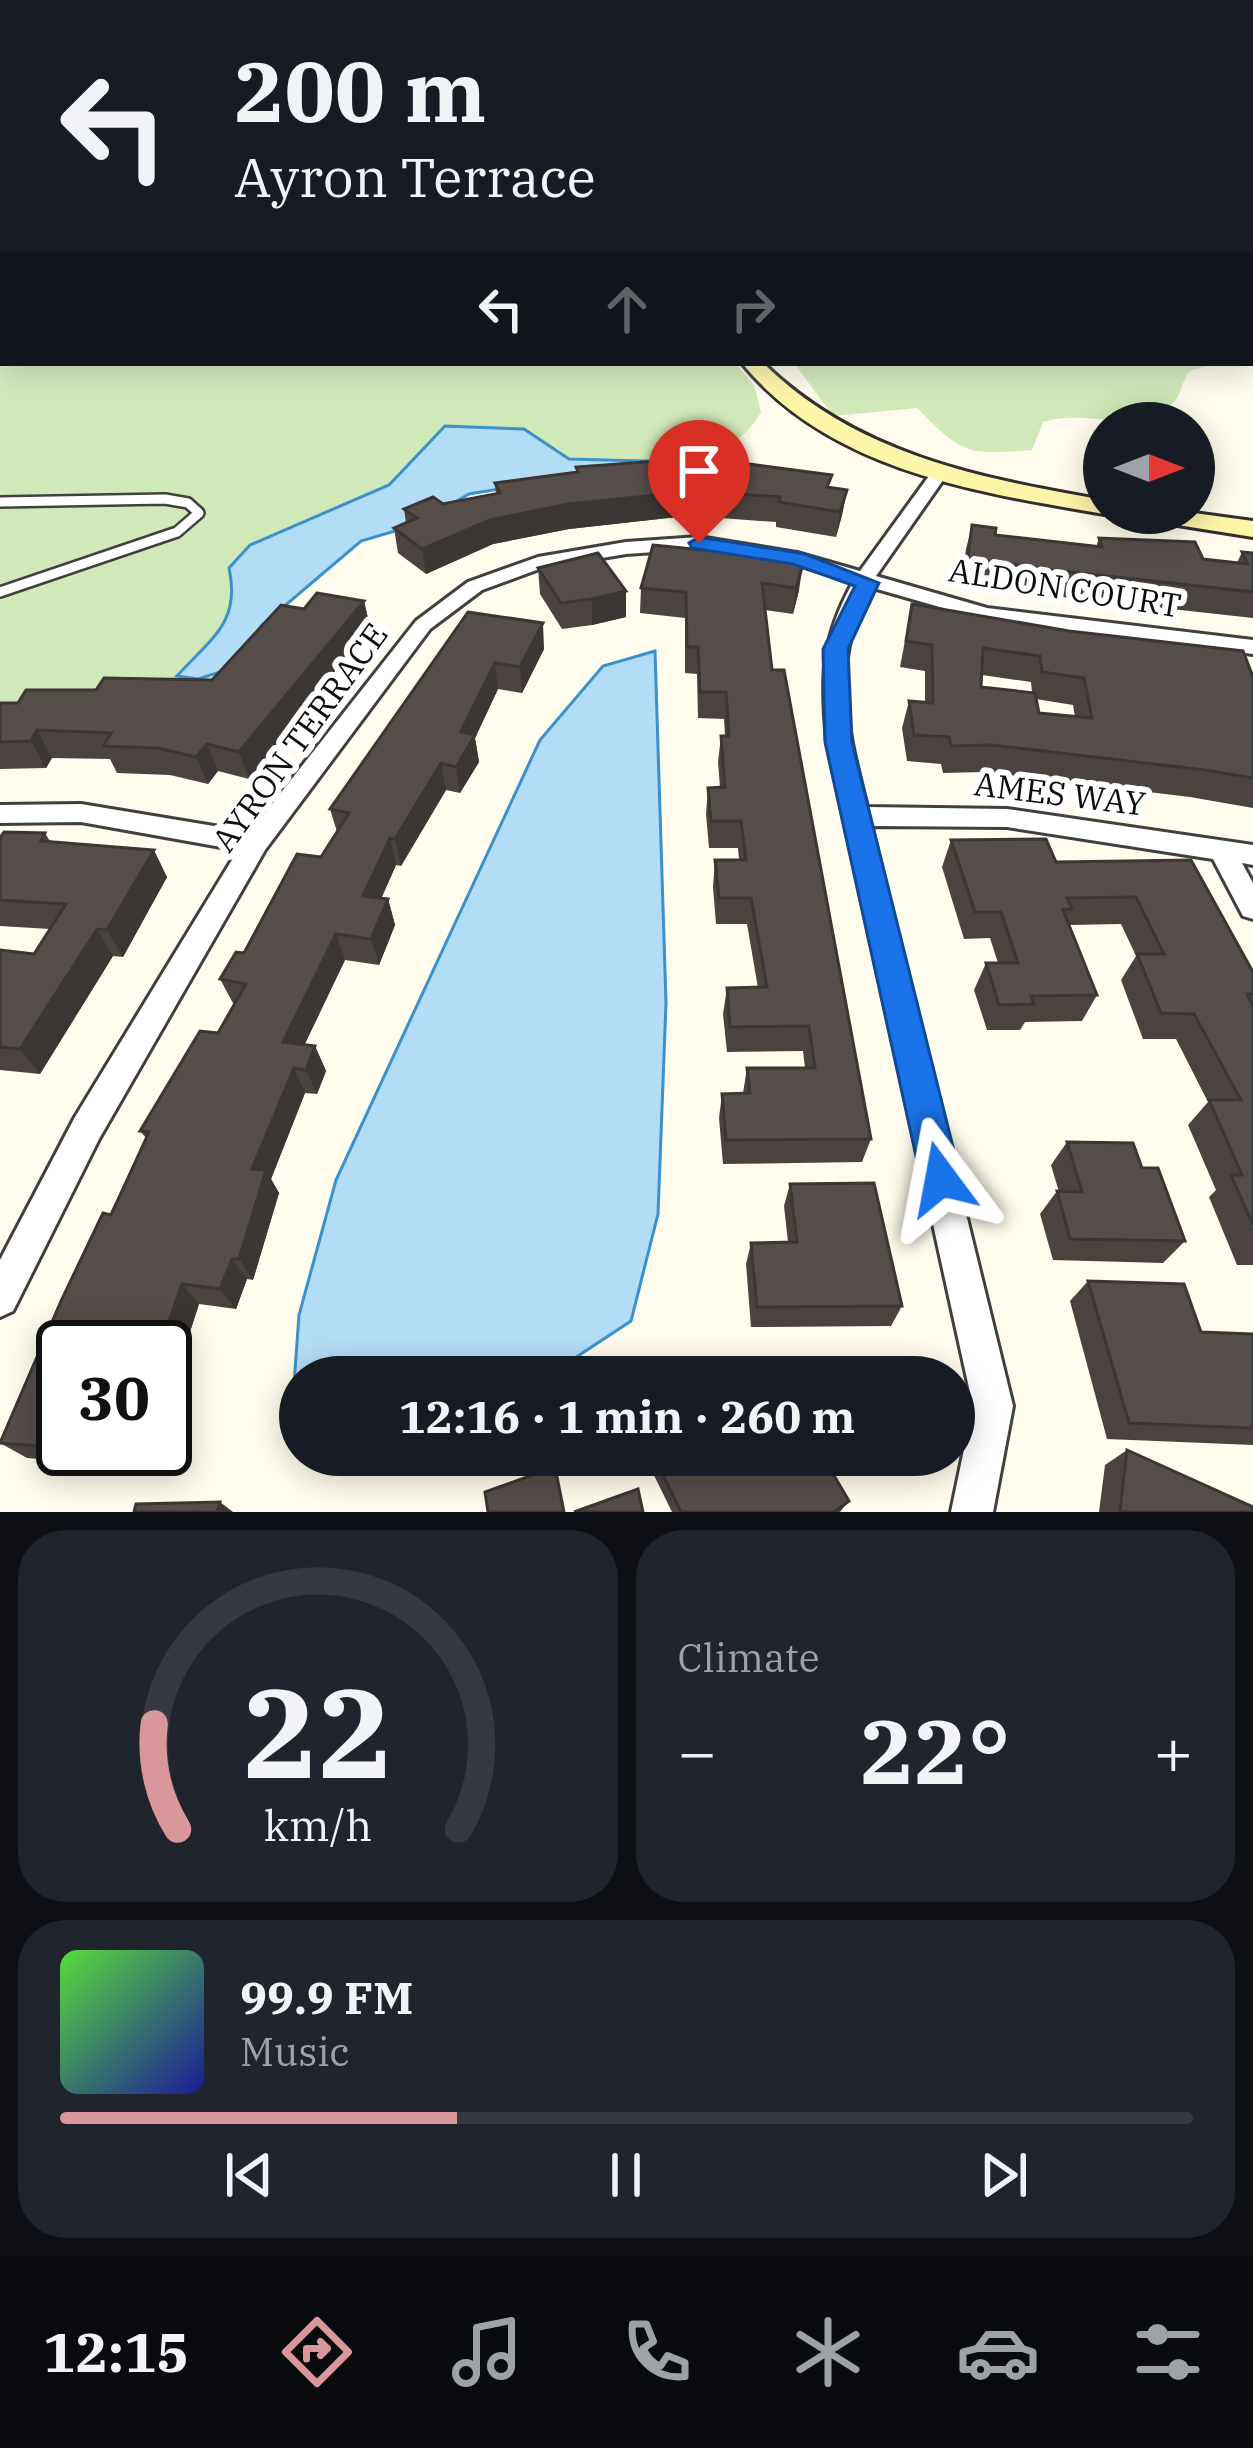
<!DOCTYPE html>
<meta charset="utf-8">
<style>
:root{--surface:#171b24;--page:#20242c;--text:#f1f3f6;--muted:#9ea1a6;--line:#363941;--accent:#d9979b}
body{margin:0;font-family:"IBM Plex Serif",serif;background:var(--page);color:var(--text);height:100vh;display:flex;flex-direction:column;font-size:45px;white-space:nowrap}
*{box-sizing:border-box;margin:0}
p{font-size:39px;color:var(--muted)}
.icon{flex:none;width:66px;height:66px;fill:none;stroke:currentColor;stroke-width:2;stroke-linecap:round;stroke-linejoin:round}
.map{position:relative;height:1512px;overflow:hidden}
.drawer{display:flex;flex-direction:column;gap:18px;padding:18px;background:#0d0f14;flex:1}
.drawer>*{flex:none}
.hud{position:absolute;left:0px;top:0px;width:1254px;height:366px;box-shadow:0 6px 30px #0003;background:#171b24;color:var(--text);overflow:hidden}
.needle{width:78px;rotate:90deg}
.tools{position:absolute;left:1083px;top:402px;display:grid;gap:24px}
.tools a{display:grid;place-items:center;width:132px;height:132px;border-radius:50%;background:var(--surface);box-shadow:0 6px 30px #0003;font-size:60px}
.speed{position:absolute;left:36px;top:1320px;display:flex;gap:24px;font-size:60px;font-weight:700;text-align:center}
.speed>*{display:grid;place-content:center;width:156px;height:156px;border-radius:50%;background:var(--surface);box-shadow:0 6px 30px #0003;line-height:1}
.speed .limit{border:6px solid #111;border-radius:18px;background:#fff;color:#111}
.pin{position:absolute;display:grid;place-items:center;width:102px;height:102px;color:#fff;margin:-123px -51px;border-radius:50% 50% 50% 0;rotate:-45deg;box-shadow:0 0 12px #0007}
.pin .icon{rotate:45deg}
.me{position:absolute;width:132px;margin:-66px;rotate:347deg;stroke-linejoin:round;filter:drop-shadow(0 0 9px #0008)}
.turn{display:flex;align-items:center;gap:42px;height:252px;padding:0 36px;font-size:54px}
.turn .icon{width:156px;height:156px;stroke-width:2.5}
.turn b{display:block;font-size:84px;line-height:102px}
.lanes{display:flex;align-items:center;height:114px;padding:0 36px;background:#0003;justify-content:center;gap:60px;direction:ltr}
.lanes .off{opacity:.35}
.big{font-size:90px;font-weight:800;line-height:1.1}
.drawer .widget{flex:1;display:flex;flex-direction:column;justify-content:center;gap:18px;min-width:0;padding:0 42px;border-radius:48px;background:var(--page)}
.drawer .dial{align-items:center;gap:0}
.dial svg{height:312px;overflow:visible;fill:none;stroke:var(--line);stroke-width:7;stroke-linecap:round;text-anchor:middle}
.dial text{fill:var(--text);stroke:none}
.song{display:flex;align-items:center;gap:36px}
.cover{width:144px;height:144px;border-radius:18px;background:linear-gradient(135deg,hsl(110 70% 55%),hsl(240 70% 35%))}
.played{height:12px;border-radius:6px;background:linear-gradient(90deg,var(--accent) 35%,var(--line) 35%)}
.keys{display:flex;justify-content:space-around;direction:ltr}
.heat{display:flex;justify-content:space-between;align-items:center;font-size:66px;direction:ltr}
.drawer .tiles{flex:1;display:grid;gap:18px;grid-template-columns:1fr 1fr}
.widget:last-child{grid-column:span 2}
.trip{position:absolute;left:279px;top:1356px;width:696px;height:120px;border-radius:60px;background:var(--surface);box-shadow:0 6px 30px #0003;font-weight:800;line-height:120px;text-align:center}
.dock{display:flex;height:192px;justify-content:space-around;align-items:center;background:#090b0e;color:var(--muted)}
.dock .icon{width:84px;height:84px}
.dock .selected{color:var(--accent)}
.dock b{font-size:54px;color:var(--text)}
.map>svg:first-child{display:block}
</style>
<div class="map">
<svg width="1253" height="1512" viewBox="0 0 1253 1512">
<rect width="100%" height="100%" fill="#fffced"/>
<g fill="#d1e9b8">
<path d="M0,205l3,158h732l19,22 7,27c-35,66 -129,46 -192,47l-12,-11 -144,14 -24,23 -139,60 -30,87 -42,43 20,4 17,-5 -11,33 -204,3z"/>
<path d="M794,363h423l-27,8c-9,10 -8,24 -18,33 -36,32 -88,4 -129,18l-11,28c-66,5 -68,5 -115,-42l-84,8z"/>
</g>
<g fill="#b3dcf6" stroke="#3a91cc" stroke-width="3">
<path d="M445,426l79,3 45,30 111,3 1,7 -108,8 -104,17 -54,31 -54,16 -99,84 -29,43 -35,11 -21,-3c34,-38 64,-53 52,-108l21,-23 139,-60z"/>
<polygon points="655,651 666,1003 658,1214 631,1321 546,1377 300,1377 300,1402 293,1398 299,1315 336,1180 540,740 603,666"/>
</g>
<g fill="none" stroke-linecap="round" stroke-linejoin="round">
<g stroke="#404040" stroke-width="14">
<polyline id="lane" points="0,502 165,499 188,503 199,513 177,532 0,592"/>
</g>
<g stroke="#404040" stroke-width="6">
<g id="street">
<rect x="1251" y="198" width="2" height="6"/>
<path d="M940,468l8,5 -72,103 111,32 266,32v14l-268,-34 -115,-33c-41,76 -23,140 -3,220l140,2 246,36v20l-11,-2 11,20v36l-10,-3 -30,-57 -206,-32 -136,-1 142,580 -20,106h-42l22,-106 -146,-664c-6,-65 -6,-102 26,-160l-58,-18 -96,-15 -73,5 -84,14 -60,22 -52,39 -165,221 -166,289 -86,172 -13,6v-57l75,-143 163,-267 -157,-28 -81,1v-18l81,-1 169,28 166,-211 52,-39 70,-25 88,-15 73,-5 98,16 63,18 74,-102z"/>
</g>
</g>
<g stroke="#2f2f2f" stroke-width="6">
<g id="secondary">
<path d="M742,363h21c94,92 216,115 341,137v13h5l-5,1c-128,-22 -275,-44 -362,-151z"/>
<polygon points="1134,513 1194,513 1253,521 1253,537 1146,520"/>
</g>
</g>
<use href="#lane" stroke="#fff" stroke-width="9"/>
<use href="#street" fill="#fff" fill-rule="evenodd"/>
<use href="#secondary" fill="#fef5a9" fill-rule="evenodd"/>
</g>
<g fill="#4a4340" fill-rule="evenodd">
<polygon points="576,467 686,516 569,529 493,544 426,574 398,553 394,528 406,523 404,509 496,494 495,483 576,472"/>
<polygon points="830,488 847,490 842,515 836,537 776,527 776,522 707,517 708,492"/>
<polygon points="972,525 995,535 1096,547 1099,538 1203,559 1237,563 1242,552 1253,553 1253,618 1053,596 961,582 966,549"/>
<polygon points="777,552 776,560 799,590 793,614 765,610 772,670 871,1139 862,1162 723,1164 719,1118 722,1094 743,1093 747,1068 805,1068 803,1051 727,1052 723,1014 727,988 758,988 747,924 716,924 713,887 715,860 739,860 738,848 709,848 706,814 708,788 720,787 718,762 721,736 725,736 724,719 698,718 697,674 685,673 685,618 640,613 641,588 742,554"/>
<polygon points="538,568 626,617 592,625 562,629 540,594"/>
<polygon points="364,601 370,627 249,779 218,771 208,784 170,775 117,773 110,759 52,758 46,768 0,769 0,703 18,703 96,690 212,680 304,609"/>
<path d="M912,604l341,73v131l-63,-11 -207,-25 -40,1 -2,-9 -34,-3 -5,-33 7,-27 16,1v-31l-25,-4zM982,675l49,7 1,10 -51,-5zM1036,699l37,6 2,12 -36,-4z"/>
<path d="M468,612l76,37 -22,44 -24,-4 -23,49 4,24 -19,31 -14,-3 -45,76 -5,-1 -15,33 7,1 7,26 -16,40 -34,-5 -41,85 11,1 11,25 -9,23 -12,-1 -34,86 8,14 -26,87 -6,-1 -11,30 -37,-5 -24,74 14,13 -25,78 -137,-11 -27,-15 146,-305 -6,-7 78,-98 16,-28 -14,-26 24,-26 77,-96 16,-25 -7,-23zM63,1347l102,102h-102z"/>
<polygon points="45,833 50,841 167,877 123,957 113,956 40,1074 0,1070 0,950 34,954 50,929 0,926 0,838"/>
<polygon points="951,840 1056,862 1191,860 1253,972 1253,1265 1237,1265 1209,1197 1216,1190 1188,1125 1208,1102 1176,1039 1143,1039 1121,980 1136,956 1121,924 1069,925 1097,995 1082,1021 1025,1022 1020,1030 987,1030 974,990 986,963 998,963 990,938 964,939 942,867"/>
<polygon points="1067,1142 1142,1168 1185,1241 1163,1263 1053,1260 1040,1214 1057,1191 1059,1192 1051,1165"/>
<polygon points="790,1184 902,1306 891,1326 751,1327 746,1264 751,1243 788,1242 784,1206"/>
<polygon points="1088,1281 1201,1332 1253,1334 1253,1445 1107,1439 1070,1301"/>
<polygon points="1127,1450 1253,1512 1099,1512 1105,1465"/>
<polygon points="644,1455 822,1455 849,1501 840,1512 672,1512"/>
</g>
<g fill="#3c3734">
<polygon points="847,490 842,515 836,537 840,512"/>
<polygon points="687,492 686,516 569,529 493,544 426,574 422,549 490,520 568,504"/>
<polygon points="803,564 799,590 793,614 796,588"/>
<polygon points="626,591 626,617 592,625 592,599"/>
<polygon points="364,601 370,627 249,779 239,752"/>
<polygon points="543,623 544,649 522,693 520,667"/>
<polygon points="495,663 498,689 475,738 479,762 460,793 456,767 461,732"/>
<polygon points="37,730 52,758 46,768 31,741"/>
<polygon points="207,744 218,771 208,784 196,757"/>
<polygon points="441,763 446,790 401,866 395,839"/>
<polygon points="390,838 396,865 371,922 363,896"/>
<polygon points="154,850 167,877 123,957 107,930"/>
<polygon points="388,899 395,925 379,965 371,939"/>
<polygon points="97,929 113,956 40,1074 20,1049"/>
<polygon points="336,934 345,960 294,1067 283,1042"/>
<polygon points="315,1046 326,1071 317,1094 306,1070"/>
<polygon points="294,1068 305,1093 271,1179 279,1193 253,1280 239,1259 252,1169"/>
<polygon points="232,1259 247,1279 236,1309 220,1289"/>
<polygon points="182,1284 199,1304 175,1378 189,1391 164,1469 143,1454 145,1449 165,1449 165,1347 160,1347"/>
<polygon points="220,1502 233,1512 217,1512"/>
</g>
<g fill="#564e4a" stroke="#3c3734" stroke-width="3" fill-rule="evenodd">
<polygon points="671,460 687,492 568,504 490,520 422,549 394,528 417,518 404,509 433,497 443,504 500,493 495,483 578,472 576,467"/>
<polygon points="742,463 832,475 827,487 847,490 840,512 779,502 780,497 708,492 712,469 741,471"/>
<polygon points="972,525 996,528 995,535 1102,547 1099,538 1195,542 1203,559 1248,564 1242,552 1253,553 1253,592 1062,571 968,558"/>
<polygon points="653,545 742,554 744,547 777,552 774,560 803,564 796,588 762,583 772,670 784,670 871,1139 726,1140 722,1094 750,1093 747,1068 815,1068 809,1026 730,1027 727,988 767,987 751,898 719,898 715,860 746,860 741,821 711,821 708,788 725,787 721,736 729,736 726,692 700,692 698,647 687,647 686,592 641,588"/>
<polygon points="598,553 626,591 592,599 561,603 538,568"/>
<polygon points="317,593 364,601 239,752 207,744 196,757 158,748 103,746 111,733 37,730 31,741 0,742 0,703 18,703 26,690 96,690 104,678 212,680 281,605 304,609"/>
<path d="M912,604l157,27 174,20 10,26v101l-48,-8 -213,-25 -41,1 -2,-9 -35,-2 -5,-34 24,2 -1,-58 -26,-4zM983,648l57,8 2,16 42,6 8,40 -53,-5 -4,-20 -54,-6z"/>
<polygon points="468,612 543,623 520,667 495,663 461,732 475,735 456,767 441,763 395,839 390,838 363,896 388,899 371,939 336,934 283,1042 315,1046 306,1070 294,1068 252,1169 266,1170 239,1259 232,1259 220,1289 182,1284 160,1347 63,1347 63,1448 0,1443 61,1301 103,1213 111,1215 149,1132 140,1131 200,1031 218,1033 246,984 220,979 236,952 244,953 297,854 321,857 349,813 330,809"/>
<polygon points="4,832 45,833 41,841 154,850 107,930 97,929 20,1049 0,1047 0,950 34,954 66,904 0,900 0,838"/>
<polygon points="1046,839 1056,862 1191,860 1253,972 1253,994 1247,994 1253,1006 1253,1225 1231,1175 1242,1175 1209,1100 1241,1100 1194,1014 1161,1013 1137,954 1164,954 1136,897 1067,898 1072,909 1063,910 1097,995 1031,996 1034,1004 999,1005 986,963 1018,963 1001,912 975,912 951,840"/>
<polygon points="1067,1142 1133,1143 1142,1168 1158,1168 1185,1241 1070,1239 1057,1191 1082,1192"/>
<polygon points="874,1183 902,1306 757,1307 751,1243 797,1242 790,1184"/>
<polygon points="1088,1281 1184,1284 1201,1332 1253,1334 1253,1428 1129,1423"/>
<polygon points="165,1373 171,1374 165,1390"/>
<polygon points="78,1449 145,1449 143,1454"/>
<polygon points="1127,1450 1253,1507 1253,1512 1120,1512"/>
<polygon points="653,1455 822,1455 849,1501 834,1512 681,1512"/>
<polygon points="555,1467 564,1512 488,1512 485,1492"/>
<polygon points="638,1489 643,1512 574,1512"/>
<polygon points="220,1502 217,1512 134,1512 136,1504"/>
</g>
<linearGradient id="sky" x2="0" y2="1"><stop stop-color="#93c4ee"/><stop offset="0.47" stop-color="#fffef7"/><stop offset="1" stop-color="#fffef7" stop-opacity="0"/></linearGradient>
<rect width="1253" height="399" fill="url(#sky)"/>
<polygon fill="#1a73e8" stroke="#114b97" stroke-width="3" points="699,537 805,554 879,583 848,649 852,742 961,1179 955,1193 941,1198 927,1193 921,1179 825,742 823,649 855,586 793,564 692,548 689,543"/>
<g text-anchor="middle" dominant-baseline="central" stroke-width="12" stroke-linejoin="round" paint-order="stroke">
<g font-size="33" fill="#0d0d0d" stroke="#fff">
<text transform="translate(1065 587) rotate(9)">ALDON COURT</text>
<text transform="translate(299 737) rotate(-54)">AYRON TERRACE</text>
<text transform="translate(1060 793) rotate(7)">AMES WAY</text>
</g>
</g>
</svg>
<div class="tools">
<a><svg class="needle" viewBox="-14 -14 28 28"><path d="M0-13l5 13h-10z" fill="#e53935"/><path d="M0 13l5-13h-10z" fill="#9ea1a6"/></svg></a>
</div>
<div class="speed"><div class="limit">30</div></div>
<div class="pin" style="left:699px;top:543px;background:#d93025"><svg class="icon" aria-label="arrive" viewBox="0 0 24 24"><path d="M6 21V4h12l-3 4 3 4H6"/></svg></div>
<svg class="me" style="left:941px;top:1179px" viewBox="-20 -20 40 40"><path d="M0-17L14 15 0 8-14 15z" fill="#1a73e8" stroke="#fff" stroke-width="4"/></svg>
<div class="trip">12:16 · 1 min · 260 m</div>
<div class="hud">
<div class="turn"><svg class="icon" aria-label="left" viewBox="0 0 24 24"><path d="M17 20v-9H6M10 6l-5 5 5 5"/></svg><div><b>200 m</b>Ayron Terrace</div></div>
<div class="lanes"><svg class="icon" aria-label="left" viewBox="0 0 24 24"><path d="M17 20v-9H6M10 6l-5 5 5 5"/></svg><svg class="icon off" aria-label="ahead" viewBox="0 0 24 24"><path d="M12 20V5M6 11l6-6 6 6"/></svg><svg class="icon off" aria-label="right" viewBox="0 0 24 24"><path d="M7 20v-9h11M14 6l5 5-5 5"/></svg></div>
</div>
</div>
<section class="drawer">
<div class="tiles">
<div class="widget dial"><svg viewBox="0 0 100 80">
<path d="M14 69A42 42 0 1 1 86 69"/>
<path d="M14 69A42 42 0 0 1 8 42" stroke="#d9979b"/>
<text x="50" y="56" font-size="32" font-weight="700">22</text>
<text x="50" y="72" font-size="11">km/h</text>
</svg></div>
<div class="widget"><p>Climate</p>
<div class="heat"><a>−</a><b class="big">22°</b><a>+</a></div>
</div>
<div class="widget">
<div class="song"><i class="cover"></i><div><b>99.9 FM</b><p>Music</p></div></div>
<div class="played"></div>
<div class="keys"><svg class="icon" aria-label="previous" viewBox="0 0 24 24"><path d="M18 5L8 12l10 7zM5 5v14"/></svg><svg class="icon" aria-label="pause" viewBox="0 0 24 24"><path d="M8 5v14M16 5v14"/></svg><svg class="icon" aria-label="next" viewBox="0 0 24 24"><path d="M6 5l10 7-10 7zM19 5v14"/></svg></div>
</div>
</div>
</section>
<nav class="dock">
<b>12:15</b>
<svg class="icon selected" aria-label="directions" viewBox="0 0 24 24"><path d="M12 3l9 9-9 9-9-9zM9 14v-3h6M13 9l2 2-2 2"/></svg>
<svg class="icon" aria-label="music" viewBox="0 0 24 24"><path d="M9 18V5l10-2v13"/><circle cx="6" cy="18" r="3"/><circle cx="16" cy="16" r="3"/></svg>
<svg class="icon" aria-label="phone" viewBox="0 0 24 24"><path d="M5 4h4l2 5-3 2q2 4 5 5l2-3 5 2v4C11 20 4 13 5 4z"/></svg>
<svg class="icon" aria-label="climate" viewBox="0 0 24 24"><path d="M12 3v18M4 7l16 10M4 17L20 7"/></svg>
<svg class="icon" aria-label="car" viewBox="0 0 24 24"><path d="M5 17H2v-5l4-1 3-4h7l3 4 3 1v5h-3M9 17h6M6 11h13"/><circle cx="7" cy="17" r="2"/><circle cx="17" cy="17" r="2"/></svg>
<svg class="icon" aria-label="filters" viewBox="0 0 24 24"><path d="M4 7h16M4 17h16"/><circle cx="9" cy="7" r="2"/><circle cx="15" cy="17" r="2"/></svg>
</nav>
